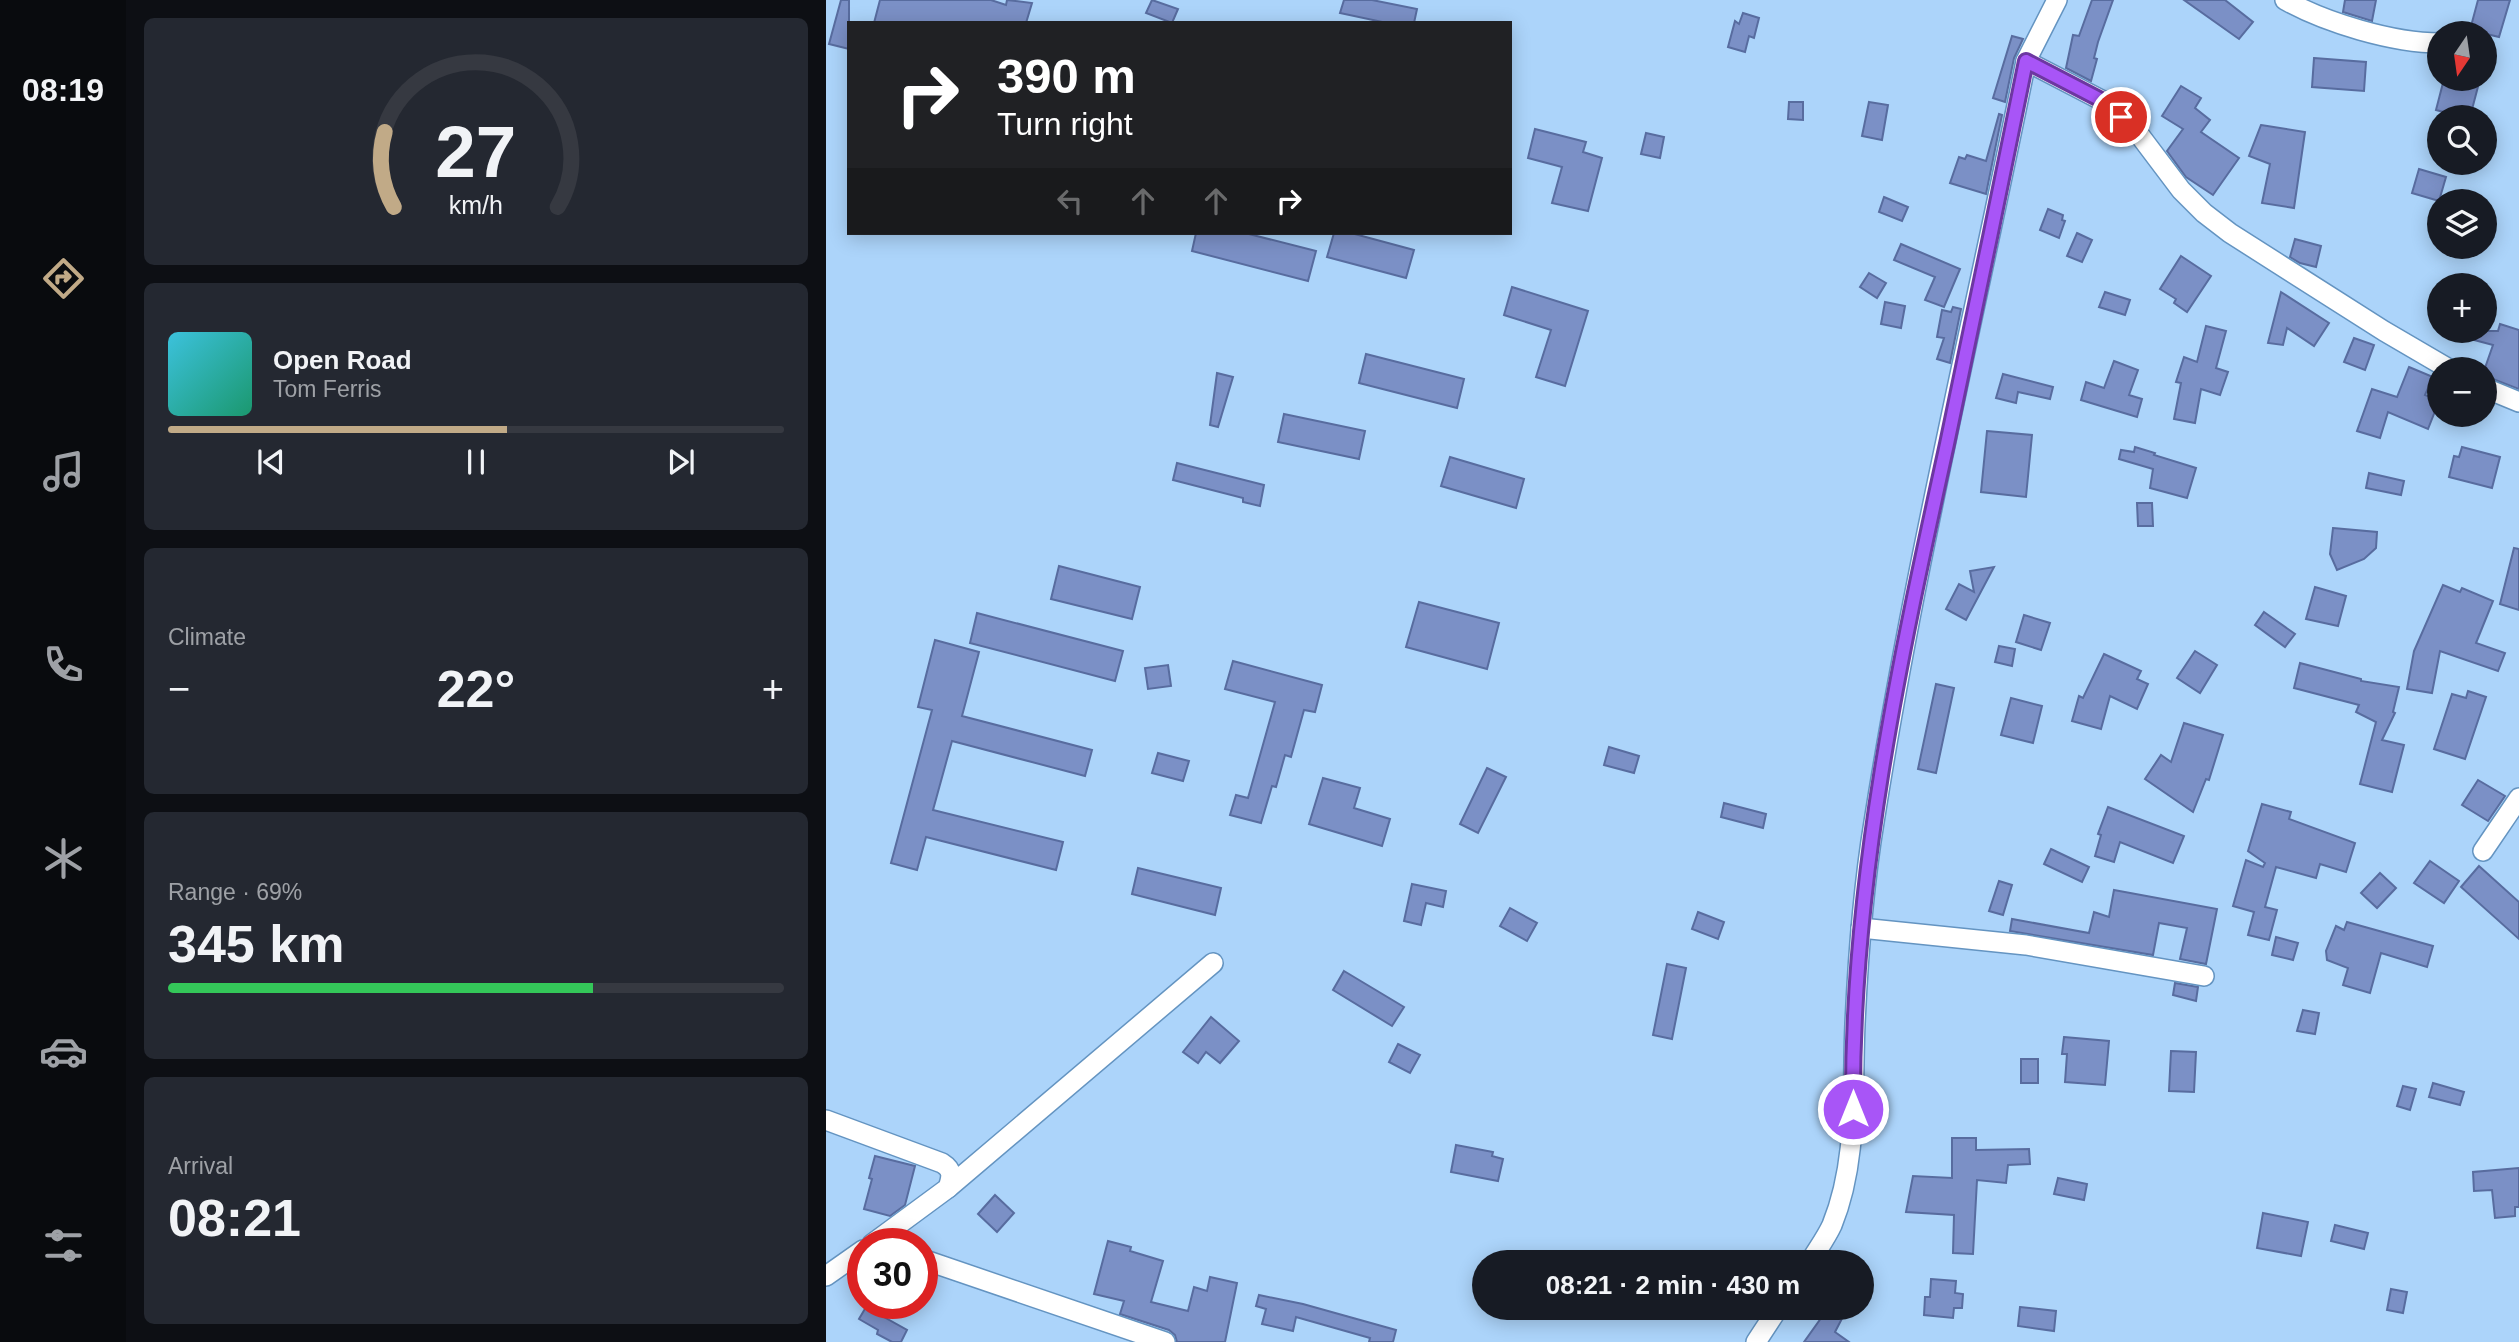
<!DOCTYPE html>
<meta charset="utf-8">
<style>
:root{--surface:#171b24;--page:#242831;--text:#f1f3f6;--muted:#9ea1a6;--line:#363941;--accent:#c1aa87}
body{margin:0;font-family:Helvetica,sans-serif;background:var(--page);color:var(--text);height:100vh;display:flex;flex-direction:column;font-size:26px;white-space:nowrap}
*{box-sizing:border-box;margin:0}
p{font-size:23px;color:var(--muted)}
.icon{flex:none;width:38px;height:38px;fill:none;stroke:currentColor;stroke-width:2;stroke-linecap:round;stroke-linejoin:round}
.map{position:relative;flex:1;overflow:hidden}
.panel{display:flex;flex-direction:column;gap:18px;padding:18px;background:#0d0f14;width:700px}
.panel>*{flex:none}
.hud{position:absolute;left:21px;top:21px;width:665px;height:214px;border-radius:0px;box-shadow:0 4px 18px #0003;background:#202124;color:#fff;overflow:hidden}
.needle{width:46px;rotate:193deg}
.fabs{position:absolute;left:1601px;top:21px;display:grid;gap:14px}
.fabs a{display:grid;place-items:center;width:70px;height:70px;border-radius:50%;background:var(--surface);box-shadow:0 4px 18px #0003;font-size:35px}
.speed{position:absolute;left:21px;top:1228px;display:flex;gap:14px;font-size:35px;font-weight:700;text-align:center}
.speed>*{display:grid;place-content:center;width:91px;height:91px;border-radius:50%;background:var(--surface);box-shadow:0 4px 18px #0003;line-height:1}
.speed .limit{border:10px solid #d22;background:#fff;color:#111}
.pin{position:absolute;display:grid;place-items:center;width:60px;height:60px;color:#fff;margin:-30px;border:4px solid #fff;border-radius:50%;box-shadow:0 2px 7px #0007}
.me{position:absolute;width:77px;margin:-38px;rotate:0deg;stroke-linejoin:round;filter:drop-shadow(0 0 5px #0008)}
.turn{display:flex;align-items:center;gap:24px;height:147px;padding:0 35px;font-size:32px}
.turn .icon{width:91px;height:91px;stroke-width:2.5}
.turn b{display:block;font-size:49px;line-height:60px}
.lanes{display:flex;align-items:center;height:66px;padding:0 35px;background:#0003;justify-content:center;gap:35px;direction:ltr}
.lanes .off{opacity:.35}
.big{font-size:52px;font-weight:600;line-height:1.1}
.panel .tile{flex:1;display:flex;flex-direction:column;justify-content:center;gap:10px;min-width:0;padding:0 24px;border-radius:10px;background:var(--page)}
.panel .dial{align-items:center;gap:0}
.dial svg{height:182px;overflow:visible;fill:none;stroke:var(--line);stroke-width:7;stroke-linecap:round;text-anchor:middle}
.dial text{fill:var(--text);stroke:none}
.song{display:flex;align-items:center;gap:21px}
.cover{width:84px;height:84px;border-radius:10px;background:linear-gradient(135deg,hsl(190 70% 55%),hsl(160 70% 35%))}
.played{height:7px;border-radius:4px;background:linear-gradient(90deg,var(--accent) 55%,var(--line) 55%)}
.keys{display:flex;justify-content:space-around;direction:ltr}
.heat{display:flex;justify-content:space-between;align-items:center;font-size:38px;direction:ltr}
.charge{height:10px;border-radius:5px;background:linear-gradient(90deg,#34c759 69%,var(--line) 0)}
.trip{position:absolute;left:646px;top:1250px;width:402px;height:70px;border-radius:35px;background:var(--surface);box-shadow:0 4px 18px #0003;font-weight:600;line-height:70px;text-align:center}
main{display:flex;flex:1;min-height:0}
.tabs{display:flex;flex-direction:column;width:126px;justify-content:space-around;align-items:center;background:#090b0e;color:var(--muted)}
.tabs .icon{width:49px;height:49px}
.tabs .current{color:var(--accent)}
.tabs b{font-size:32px;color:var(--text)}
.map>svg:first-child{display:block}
</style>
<main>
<nav class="tabs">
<b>08:19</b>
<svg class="icon current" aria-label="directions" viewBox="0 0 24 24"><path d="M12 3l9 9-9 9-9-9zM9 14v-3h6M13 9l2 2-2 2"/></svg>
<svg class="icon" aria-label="music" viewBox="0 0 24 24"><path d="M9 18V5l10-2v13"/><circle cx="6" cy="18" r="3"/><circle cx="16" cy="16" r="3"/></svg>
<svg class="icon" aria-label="phone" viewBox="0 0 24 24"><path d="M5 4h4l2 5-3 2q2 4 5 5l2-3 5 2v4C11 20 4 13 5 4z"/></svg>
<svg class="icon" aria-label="climate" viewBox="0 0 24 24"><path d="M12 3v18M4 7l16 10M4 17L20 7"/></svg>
<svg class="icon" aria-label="car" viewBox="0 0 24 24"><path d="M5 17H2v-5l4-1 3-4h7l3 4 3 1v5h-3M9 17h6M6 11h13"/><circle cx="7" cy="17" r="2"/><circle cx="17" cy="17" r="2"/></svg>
<svg class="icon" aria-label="filters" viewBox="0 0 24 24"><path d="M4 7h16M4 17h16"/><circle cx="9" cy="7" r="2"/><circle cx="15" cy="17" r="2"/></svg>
</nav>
<section class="panel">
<div class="tile dial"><svg viewBox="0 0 100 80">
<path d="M14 69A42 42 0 1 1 86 69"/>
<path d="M14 69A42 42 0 0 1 10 36" stroke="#c1aa87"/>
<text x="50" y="56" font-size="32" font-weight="700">27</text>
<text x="50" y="72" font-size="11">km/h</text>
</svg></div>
<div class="tile">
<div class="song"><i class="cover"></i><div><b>Open Road</b><p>Tom Ferris</p></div></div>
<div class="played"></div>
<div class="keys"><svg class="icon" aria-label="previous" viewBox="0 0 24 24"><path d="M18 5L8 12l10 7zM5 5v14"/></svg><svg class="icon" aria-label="pause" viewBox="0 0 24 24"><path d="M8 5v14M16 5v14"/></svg><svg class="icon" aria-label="next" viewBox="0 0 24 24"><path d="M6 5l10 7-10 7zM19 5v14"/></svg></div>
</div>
<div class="tile"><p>Climate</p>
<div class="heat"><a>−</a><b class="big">22°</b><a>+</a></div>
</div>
<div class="tile"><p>Range · 69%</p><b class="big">345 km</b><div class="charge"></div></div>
<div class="tile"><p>Arrival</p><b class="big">08:21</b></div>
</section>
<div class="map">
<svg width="1693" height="1342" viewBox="0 0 1693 1342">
<rect width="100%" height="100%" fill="#acd4fa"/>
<g fill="#7b90c6" stroke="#586c9f" stroke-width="2">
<polygon points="15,0 23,0 23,49 3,44"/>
<polygon points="54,0 165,0 180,5 181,0 206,3 200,23 48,23"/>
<polygon points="326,0 352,9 346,23 320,13"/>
<polygon points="518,0 546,0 591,9 588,23 561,23 514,13"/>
<polygon points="1266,0 1287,0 1272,42 1268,58 1271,59 1265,81 1240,68 1247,35 1253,36"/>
<polygon points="1358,0 1399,0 1427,22 1413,39"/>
<polygon points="1519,0 1550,0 1546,21 1517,12"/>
<polygon points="1652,0 1684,0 1673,37 1644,30"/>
<polygon points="917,13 933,18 928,38 923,36 919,52 902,47 909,21 913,24"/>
<polygon points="1186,36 1197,39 1188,58 1179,102 1167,98"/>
<polygon points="1488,58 1540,62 1538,91 1486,87"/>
<polygon points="1618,79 1654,79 1644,117 1624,117 1625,114 1610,110"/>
<polygon points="1355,86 1375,98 1369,108 1384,120 1375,132 1413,158 1387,195 1360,177 1341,151 1357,129 1336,116"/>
<polygon points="963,102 977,102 977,120 962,119"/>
<polygon points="1043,102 1062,105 1056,140 1036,136"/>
<polygon points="1173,114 1176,115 1160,194 1124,183 1133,157 1139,159 1141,155 1160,161"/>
<polygon points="1435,125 1479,132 1468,208 1436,203 1444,164 1423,156"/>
<polygon points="709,129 760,142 757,152 776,158 762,211 726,203 736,167 702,158"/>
<polygon points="820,133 838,137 834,158 815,154"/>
<polygon points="1593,169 1620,177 1613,201 1586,193"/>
<polygon points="1058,197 1082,207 1076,221 1053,212"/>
<polygon points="1222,209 1237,215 1236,220 1239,221 1233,238 1214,230"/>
<polygon points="370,233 419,233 490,251 482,281 366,251"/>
<polygon points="508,233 525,233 588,250 580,278 501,257"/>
<polygon points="1251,233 1266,240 1256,262 1241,256"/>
<polygon points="1469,239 1495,246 1490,267 1474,263 1464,257"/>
<polygon points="1075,244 1134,269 1118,307 1099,300 1109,277 1068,260"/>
<polygon points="1355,256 1385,276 1361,312 1348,303 1350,299 1334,289"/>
<polygon points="1043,273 1060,283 1051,298 1034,287"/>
<polygon points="686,287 762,311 739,386 710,377 725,330 678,315"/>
<polygon points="1279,292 1304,300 1299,315 1273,307"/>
<polygon points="1455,292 1503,323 1488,346 1461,328 1457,345 1442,343"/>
<polygon points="1059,302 1079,306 1075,328 1055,324"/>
<polygon points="1127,307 1135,309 1124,363 1111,359 1118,338 1111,337 1116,310 1125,312"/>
<polygon points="1674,324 1693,330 1693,389 1659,376 1659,368 1667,345 1633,336 1633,331 1672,331"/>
<polygon points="1380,326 1400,331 1390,368 1402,372 1394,395 1375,389 1369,423 1348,419 1355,383 1350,382 1358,357 1371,362"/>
<polygon points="1528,338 1548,345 1539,370 1518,362"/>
<polygon points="540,354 638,379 631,408 533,383"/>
<polygon points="1288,361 1312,370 1303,395 1316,399 1311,417 1255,400 1260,382 1278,388"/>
<polygon points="1583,367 1607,377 1599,395 1613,401 1602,429 1562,412 1554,438 1531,431 1546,389 1571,397"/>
<polygon points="391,373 407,377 392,427 384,425"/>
<polygon points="1177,374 1227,387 1224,399 1192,392 1190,403 1170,398"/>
<polygon points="458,414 539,431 533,459 452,442"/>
<polygon points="1161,431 1206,435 1200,497 1155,492"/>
<polygon points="1309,447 1329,453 1328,455 1370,468 1361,498 1324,488 1327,469 1293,459 1295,450 1308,452"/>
<polygon points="1636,447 1674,457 1666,488 1623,477 1628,456 1633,457"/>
<polygon points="624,457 698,479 690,508 615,486"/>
<polygon points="351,463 438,485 434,506 417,502 417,498 347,480"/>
<polygon points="1543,473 1578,481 1575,495 1540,488"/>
<polygon points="1311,503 1326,503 1327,526 1312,526"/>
<polygon points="1507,528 1551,532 1550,548 1538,559 1511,570 1504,554"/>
<polygon points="1688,548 1693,549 1693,610 1674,604"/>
<polygon points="233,566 314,587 306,619 225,599"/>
<polygon points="1168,567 1140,620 1120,609 1133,584 1148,592 1144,571"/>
<polygon points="1617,585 1634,592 1636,588 1667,601 1650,643 1679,653 1672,671 1614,651 1606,693 1581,689 1588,651"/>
<polygon points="1489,587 1520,596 1512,626 1480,619"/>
<polygon points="593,602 673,623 661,669 580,647"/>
<polygon points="1438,612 1469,634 1459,647 1429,625"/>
<polygon points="151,613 297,651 289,681 144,643"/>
<polygon points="1198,615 1224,623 1215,650 1190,642"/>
<polygon points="109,640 153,652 136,716 266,750 259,776 126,741 107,810 237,842 230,870 100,837 91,870 65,863 106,710 92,707"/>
<polygon points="1173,646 1189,649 1186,666 1169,662"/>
<polygon points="1369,651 1391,665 1374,693 1351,678"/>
<polygon points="1278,654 1315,671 1311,679 1322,684 1311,709 1284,696 1275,729 1246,721 1253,696 1257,698"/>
<polygon points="407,661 496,685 489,712 478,710 465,757 459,755 450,787 446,786 435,823 404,815 410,795 422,798 449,702 399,689"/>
<polygon points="1474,663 1535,679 1535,681 1573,687 1567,712 1569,713 1556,740 1578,745 1566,792 1534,784 1550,722 1530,712 1533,705 1468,688"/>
<polygon points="342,665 345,686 322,689 319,668"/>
<polygon points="1110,684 1128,688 1110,773 1092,769"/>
<polygon points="1642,691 1660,697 1639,759 1608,749 1626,694 1640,698"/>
<polygon points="1185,698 1216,706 1207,743 1175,735"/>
<polygon points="1358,723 1397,735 1383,780 1380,779 1367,812 1319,779 1335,755 1345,762"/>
<polygon points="783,747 813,756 808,773 778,765"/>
<polygon points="332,753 363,761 357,781 326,773"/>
<polygon points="661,768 680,777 652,833 634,824"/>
<polygon points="497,778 534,788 528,808 564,819 556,846 483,824"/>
<polygon points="1652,780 1679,796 1662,821 1636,805"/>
<polygon points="898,803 940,814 937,828 895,817"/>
<polygon points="1436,804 1465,812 1463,819 1529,843 1520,872 1494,864 1490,878 1450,867 1439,907 1451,910 1443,940 1422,935 1428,912 1407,906 1420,860 1437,867 1439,863 1422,851"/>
<polygon points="1282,807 1358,836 1347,863 1294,842 1288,862 1269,856 1275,835 1272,834"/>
<polygon points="1225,849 1263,867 1256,882 1218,864"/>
<polygon points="1604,861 1633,881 1618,903 1588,883"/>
<polygon points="1653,866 1693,902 1693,939 1635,887"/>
<polygon points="312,868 395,888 389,915 306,894"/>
<polygon points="1554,873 1570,888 1551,908 1535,893"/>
<polygon points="1173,881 1186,885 1177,915 1163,911"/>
<polygon points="586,884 620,891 617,907 600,903 595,925 578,921"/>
<polygon points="1288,890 1391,909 1380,964 1354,959 1361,928 1333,923 1327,955 1184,931 1186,919 1263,933 1268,912 1283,917"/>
<polygon points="684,908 711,923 701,941 674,926"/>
<polygon points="872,912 898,922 892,939 866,929"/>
<polygon points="1521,922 1607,946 1601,967 1555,953 1544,993 1517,985 1522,968 1501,960 1500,951 1510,926 1518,930"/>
<polygon points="1450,937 1472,943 1467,960 1446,955"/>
<polygon points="841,964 860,968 846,1039 827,1035"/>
<polygon points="518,971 578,1007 566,1026 507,990"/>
<polygon points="1349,983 1372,987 1370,1001 1347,995"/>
<polygon points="1477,1010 1493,1013 1489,1034 1471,1031"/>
<polygon points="385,1017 413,1041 394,1063 380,1052 372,1063 357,1052"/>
<polygon points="1238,1037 1283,1041 1279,1085 1239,1082 1241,1054 1236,1054"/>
<polygon points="572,1044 594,1055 584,1073 563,1062"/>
<polygon points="1345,1051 1370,1052 1368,1092 1343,1091"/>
<rect x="1195" y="1059" width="17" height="24"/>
<polygon points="1607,1083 1638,1092 1634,1105 1603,1097"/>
<polygon points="1577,1086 1590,1089 1584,1110 1571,1106"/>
<polygon points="1126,1138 1150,1138 1150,1150 1203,1149 1204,1164 1182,1165 1180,1183 1151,1180 1147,1254 1127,1253 1128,1215 1080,1212 1087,1176 1126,1178"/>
<polygon points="630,1145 667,1152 666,1156 677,1159 672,1181 625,1172"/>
<polygon points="49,1156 89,1166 79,1205 64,1216 38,1209 46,1179 43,1178"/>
<polygon points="1693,1168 1693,1207 1689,1207 1689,1216 1669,1218 1666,1190 1648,1191 1647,1172"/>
<polygon points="1232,1178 1261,1184 1258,1200 1228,1194"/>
<polygon points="169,1195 188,1213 171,1232 152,1214"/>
<polygon points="1437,1213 1482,1222 1475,1256 1431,1248"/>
<polygon points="1509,1225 1542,1233 1538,1249 1505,1241"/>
<polygon points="282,1241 305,1247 304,1251 337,1261 325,1302 362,1311 368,1287 381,1291 384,1277 411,1283 399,1342 351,1342 349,1335 343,1330 294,1314 298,1301 268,1294"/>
<polygon points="1105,1279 1130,1281 1129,1293 1137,1294 1136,1308 1128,1308 1127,1318 1098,1315 1099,1297 1104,1297"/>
<polygon points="1565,1289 1581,1292 1577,1313 1561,1310"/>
<polygon points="433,1295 477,1304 570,1330 567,1342 543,1342 544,1338 470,1317 467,1331 436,1324 440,1309 430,1306"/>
<polygon points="40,1307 81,1330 75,1342 66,1342 51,1334 52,1330 33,1319"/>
<polygon points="1003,1307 1022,1307 1009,1332 1023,1342 978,1342"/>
<polygon points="1194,1307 1230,1311 1228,1331 1192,1326"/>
</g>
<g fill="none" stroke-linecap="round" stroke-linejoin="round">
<g stroke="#6494c1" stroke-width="22">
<g id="minor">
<path d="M1459,0c41,23 108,43 155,43"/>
<polyline points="1200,61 1279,102 1312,133 1355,190 1378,213 1404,233 1558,331 1623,369"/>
<polyline points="1659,388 1693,402"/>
<polyline points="1657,851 1693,798"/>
<polyline points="1035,928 1200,945 1378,976"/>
<path d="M0,1120l116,43c11,7 10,13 6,25l-76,56"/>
<polyline points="122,1188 387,963"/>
<polyline points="96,1259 339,1342"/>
<path d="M984,1262c7,-12 16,-24 22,-37 26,-64 20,-133 23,-201 3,-67 8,-135 19,-202 40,-255 101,-507 152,-761l31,-61"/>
<polyline points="0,1276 37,1250"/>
<polyline points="930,1342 953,1307"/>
</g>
</g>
<use href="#minor" stroke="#fff" stroke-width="19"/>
</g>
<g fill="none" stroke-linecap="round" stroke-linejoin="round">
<g stroke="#6d37a1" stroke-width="18">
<path id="route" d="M1027,1109c-2,-225 46,-447 94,-665 27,-128 53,-255 79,-383l79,41 16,15"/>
</g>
<use href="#route" stroke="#a855f7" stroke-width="12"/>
</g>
</svg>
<div class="fabs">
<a><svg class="needle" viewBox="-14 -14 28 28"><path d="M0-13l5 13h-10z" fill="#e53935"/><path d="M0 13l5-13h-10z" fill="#9ea1a6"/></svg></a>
<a><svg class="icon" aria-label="search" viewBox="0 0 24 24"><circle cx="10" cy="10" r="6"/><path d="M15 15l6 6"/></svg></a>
<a><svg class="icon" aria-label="layers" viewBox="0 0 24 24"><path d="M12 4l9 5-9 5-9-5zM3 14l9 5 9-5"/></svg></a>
<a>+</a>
<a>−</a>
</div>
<div class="speed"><div class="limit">30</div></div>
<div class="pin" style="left:1295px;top:117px;background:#d93025"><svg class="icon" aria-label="arrive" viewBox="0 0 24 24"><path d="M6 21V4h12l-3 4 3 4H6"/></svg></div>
<svg class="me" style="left:1027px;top:1109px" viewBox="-20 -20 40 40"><circle r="17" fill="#a855f7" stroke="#fff" stroke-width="3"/><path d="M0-11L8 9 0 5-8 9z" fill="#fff"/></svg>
<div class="trip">08:21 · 2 min · 430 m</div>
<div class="hud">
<div class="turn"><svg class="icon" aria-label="right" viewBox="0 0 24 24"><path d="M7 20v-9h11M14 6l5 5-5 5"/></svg><div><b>390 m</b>Turn right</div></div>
<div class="lanes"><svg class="icon off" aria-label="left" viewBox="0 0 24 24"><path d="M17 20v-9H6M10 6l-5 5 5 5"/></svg><svg class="icon off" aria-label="ahead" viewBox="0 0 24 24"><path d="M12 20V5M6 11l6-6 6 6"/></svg><svg class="icon off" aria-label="ahead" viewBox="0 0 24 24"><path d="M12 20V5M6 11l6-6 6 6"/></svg><svg class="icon" aria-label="right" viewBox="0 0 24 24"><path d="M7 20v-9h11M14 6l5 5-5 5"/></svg></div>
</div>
</div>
</main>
